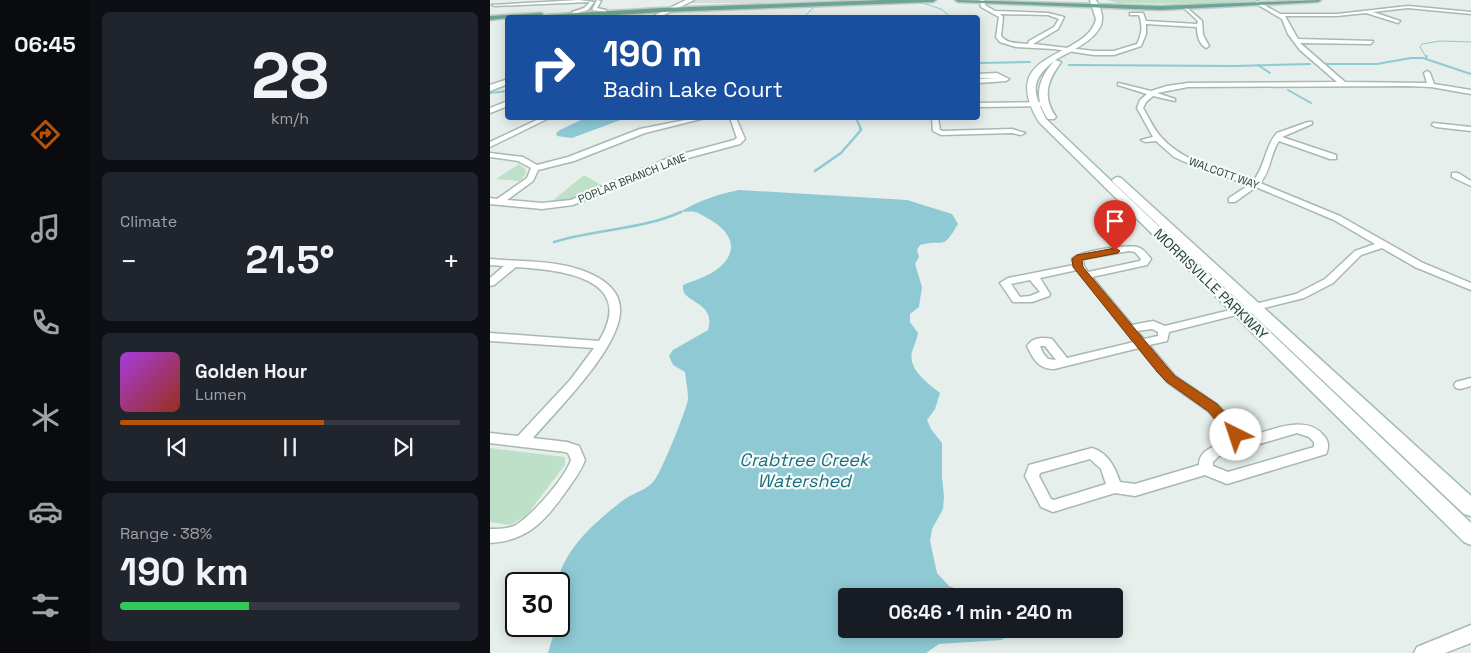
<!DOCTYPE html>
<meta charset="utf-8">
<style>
:root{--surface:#171b24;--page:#20242c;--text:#f1f3f6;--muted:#9ea1a6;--line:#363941;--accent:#b45309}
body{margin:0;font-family:"Space Grotesk",sans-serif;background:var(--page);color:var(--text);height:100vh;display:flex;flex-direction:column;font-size:19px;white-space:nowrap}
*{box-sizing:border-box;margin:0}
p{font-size:16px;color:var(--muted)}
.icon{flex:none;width:28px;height:28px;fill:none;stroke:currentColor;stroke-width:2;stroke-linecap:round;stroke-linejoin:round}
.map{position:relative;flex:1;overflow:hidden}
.drawer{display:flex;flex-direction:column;gap:12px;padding:12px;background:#0d0f14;width:400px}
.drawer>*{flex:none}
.top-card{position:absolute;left:15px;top:15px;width:475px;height:105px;border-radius:5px;box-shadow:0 2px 12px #0003;background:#1a4fa0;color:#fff;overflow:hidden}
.speed{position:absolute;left:15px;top:572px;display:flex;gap:10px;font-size:25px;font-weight:700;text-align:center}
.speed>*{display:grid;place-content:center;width:65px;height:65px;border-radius:50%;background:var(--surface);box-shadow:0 2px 12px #0003;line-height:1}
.speed .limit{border:2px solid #111;border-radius:8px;background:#fff;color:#111}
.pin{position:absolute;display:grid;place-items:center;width:42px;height:42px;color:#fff;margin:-51px -21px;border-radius:50% 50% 50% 0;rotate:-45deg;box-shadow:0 0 5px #0007}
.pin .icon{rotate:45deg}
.me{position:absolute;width:55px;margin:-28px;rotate:319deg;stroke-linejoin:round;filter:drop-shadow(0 0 4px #0008)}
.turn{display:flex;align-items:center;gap:18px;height:105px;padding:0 15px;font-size:22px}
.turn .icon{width:65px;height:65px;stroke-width:2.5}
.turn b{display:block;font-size:35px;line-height:42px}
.big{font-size:38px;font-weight:700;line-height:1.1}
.drawer .card{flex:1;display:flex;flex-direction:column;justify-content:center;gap:8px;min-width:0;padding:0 18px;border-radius:8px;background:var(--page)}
.drawer .dial{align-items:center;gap:0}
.dial b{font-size:65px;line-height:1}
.song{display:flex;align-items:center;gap:15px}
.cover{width:60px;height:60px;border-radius:8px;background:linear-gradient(135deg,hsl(280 70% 55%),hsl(10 70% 35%))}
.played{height:5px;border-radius:2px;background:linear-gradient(90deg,var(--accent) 60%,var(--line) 60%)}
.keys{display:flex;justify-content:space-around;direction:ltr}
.heat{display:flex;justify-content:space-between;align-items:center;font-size:28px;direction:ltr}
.charge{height:8px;border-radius:4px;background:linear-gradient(90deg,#34c759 38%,var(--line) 0)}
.trip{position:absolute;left:348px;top:588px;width:285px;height:50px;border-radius:5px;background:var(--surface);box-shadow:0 2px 12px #0003;font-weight:700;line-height:50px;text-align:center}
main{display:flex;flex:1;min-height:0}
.menu{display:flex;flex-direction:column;width:90px;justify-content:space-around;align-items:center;background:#090b0e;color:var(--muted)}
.menu .icon{width:35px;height:35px}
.menu .selected{color:var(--accent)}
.menu b{font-size:22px;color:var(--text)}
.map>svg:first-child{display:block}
</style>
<main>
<nav class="menu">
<b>06:45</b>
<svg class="icon selected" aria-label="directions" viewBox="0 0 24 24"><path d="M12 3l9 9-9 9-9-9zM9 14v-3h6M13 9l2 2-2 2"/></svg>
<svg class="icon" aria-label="music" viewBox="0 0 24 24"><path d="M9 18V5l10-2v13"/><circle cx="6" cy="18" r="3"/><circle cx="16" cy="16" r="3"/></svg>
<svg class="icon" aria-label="phone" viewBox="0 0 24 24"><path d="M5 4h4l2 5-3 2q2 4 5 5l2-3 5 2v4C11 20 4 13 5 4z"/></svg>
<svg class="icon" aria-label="climate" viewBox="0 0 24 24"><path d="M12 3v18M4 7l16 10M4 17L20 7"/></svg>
<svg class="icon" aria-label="car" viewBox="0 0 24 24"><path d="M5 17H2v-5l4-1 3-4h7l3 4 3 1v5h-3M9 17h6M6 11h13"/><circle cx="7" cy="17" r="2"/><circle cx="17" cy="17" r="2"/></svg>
<svg class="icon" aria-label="filters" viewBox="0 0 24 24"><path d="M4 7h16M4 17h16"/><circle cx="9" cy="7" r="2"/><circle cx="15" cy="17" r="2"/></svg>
</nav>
<section class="drawer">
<div class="card dial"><b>28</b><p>km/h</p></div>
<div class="card"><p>Climate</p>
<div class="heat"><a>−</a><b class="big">21.5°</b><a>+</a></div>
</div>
<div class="card">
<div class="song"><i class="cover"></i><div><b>Golden Hour</b><p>Lumen</p></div></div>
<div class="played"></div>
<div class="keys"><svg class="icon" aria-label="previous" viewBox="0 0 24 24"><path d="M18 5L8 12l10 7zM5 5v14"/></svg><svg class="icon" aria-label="pause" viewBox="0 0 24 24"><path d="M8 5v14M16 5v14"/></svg><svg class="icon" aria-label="next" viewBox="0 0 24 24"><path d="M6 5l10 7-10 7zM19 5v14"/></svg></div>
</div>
<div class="card"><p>Range · 38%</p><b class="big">190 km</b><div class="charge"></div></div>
</section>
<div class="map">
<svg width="981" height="653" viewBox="0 0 981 653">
<rect width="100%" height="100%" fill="#e6efeb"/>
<polygon fill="#d4dfda" points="206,0 349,0 267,3 200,3"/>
<g fill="#bfe0c8">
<polygon points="617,0 772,0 719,4 627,3"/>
<polygon points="29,164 36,170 35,175 30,181 6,179"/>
<polygon points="94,175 113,186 87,198 61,202"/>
<polygon points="0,448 75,457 75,465 36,516 20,525 0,522"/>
</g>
<g fill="#8ec9d4">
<polygon points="95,118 136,118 82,138 67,136 66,133 70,130"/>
<path d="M249,190l168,10 45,14 6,10c-17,28 -11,14 -38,21l-3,5 2,7 -4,7 7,23 -3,20 -9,7v8l8,11c-1,7 -4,12 -6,19 -4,18 16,31 28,41l-5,16 -8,11 4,9 11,14v34l2,20 -1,12 -11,20 -2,12 7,32 12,13 26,10h-129v33h181l-26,11 -62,4 -13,9h-378l8,-27h3v-42h-2c6,-35 41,-65 68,-85 9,-6 23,-10 29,-18 7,-8 33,-72 34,-82 0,-8 -2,-18 -3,-27l-12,-7 -4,-9 4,-6 35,-20c9,-30 -28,-26 -25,-45 15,-6 30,-10 41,-22 16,-19 2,-34 -15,-44 -4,-2 -9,-6 -14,-7 -5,-1 -10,0 -15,0 18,-11 38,-18 59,-22z"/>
</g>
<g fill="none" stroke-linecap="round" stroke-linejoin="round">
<g stroke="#8ec9d4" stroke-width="1">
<polyline points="429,2 451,9 462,18"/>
<polyline points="313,18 324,7"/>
<polyline points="936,57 930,47 932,44 950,41 981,42"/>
</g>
<g stroke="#8ec9d4" stroke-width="2">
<polyline points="936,58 937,56"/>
<polyline points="488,63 540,62"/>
<polyline points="837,64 887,64 921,58 933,58 981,74"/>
<polyline points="579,65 745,66 820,64"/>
<polyline points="768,65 780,73"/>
<polyline points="798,90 821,103"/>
<polyline points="0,93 18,91"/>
<polyline points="366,118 371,129"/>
</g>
<g stroke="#8ec9d4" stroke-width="2.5">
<polyline points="325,171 351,153 371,130 370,128"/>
<path d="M64,242c41,-13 87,-12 127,-30"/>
</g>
<g stroke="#a8b8b2" stroke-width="3">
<g id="street">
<polygon points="89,0 104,2 98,10 84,14 82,12 94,8 100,2 4,6 2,5"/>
<polygon points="107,0 111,1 107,8 116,10 116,12 102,10"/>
<path d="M490,0h4l1,5 10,6 53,2 16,4 -6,12 -25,15 61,7h20l23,-7c5,-10 6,-18 2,-29h-9v-2h13l3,8 51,3 1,-3 -14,-13 2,-1 16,14 1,14 6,11 -3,2c-7,-4 -9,-13 -9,-21l-51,-3v10l-5,12 -27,9h-20l-40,-6 -38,-2 -16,-5 -4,-5 3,-20 -18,-10zM510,14l48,1 11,4 -5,8 -25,14 -1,3c-10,-1 -21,0 -27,-8l2,-19z"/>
<path d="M767,1l23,13h57l71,-8 63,6v2l-63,-6 -35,4 27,9 -2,2 -32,-10 -29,3h-52l13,23 75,2 -2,3 -71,-1 45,39 82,1 -3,-10 3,-2 3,2 4,11 37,6v4l-40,-7 -23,-1 -220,1 -31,6 18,6v2l-22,-5 -7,6 -3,6c6,10 11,22 19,30 22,25 61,32 91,43 12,-14 12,-35 24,-48l31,-11h4v2l-30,13 54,18v4h-6l-51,-18c-9,13 -8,30 -19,42l80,33 83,47 48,20v7l-56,-23 -33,-19 -21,7 -28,28 -29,15 -135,34 -2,9 -18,4 26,31 43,29 29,32c23,-6 59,-24 77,-1 5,5 5,12 2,18l-99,30 -22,-9 -70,21 -20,-3 -62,19 -12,-5 -16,-31 4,-11 63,-17c16,5 23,19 28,34l15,2 64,-19c0,-18 21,-20 35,-24l-26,-30 -41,-29 -28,-34 -85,21c-15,0 -21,-10 -27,-23 6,-9 15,-9 25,-7l15,19 67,-16 -57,-72 -37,8 10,16 -1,2 -17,6h-19l-13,-19 8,-5 66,-13 -2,-6c7,-8 58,-16 68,-11 4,2 8,7 11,11l-4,6 -55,12 40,48 21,-4 12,5 131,-32 29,-15 30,-28 20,-7 -41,-24 -78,-33 -21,15h-6v-4l20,-13 -55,-19 -20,-9 -18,-16 -11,1 -4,-2 12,-3 -16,-29 3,-8 7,-6 -29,-9v-2l33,8 16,-5 21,-3 149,-1 -37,-32 -12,-16 -6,-15 -27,-16zM639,251l6,1 6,7 -1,2 -52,11 -4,-6 -1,-7zM540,280l10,12 -10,4 -10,1 -9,-13zM662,329l6,3v4l-14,3 -7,-8zM550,346h5l11,14 -8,-1 -5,-6zM807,433l12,4 5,5v5l-86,25 -15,-6v-4l6,-6zM600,459l11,10 5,15 -52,16 -3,-1 -12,-23 1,-3z"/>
<polygon points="507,73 519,79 516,81 488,83 488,79 508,78 488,78 488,74"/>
<polygon points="18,101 18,106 0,113 0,108"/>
<polygon points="488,103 554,102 557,104 554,106 488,107"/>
<polygon points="51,118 59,118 0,147 0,142"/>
<polygon points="205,118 215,118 155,133 84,161 48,170 43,181 17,200 52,203 81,200 181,157 244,140 247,138 240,118 246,118 255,139 250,144 187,161 83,205 52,209 0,204 0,198 7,199 37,178 41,168 28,161 0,157 0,153 33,157 47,165 78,157 150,129"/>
<polygon points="442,118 448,118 450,130 452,131 522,129 535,133 531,135 522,133 451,135 443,131"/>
<polygon points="943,123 981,127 981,131 946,127 942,125"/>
<polygon points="962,173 968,173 981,181 981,186 962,177"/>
<path d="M0,259c30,3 63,1 91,11 17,6 38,17 39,38 3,37 -62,101 -87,130l34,4 12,4 6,14c-4,11 -11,20 -18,30 -21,30 -39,51 -77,53v-14c8,0 16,0 24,-3 17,-9 51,-48 57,-66l-3,-7 -3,-1 -75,-9v-10l28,3 53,-57 23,-31 -104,-7v-8l109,8c39,-64 -40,-71 -83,-74l-22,18 -4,1v-8l14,-12 -14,-1z"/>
<polygon points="981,378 981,386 970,389 966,388 964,385 966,382"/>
<polygon points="981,625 981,643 955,653 924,653 927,647"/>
</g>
</g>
<g stroke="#a4bbb3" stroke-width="3">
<g id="secondary">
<polygon points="196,0 204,0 168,18 159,18"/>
<path d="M600,0h6c3,6 7,13 6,19 0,19 -33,33 -47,41l6,2c-14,19 -19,35 -5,55l-2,2h-6c-15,-22 -10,-39 6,-58 -25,20 -21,31 -8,58l425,404v22l-7,-3 -425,-420c-44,-73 48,-62 57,-103z"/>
<polygon points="18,79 18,84 0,91 0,85"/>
<polygon points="627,177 631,178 981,496 981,516 974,514 623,182 622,180"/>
</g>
</g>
<g stroke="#c2cac8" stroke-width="3">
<g id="primary">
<polygon points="393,0 446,0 443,2 172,12 81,18 18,18 0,20 0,16 51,13 54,15 172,8"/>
<polygon points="465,0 670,6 831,0 828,2 670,10 468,2"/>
</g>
</g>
<use href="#street" fill="#fff" fill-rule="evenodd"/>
<use href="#secondary" fill="#fff" fill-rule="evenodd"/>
<use href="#primary" fill="#6aa596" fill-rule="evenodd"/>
</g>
<polygon fill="#b45309" stroke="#753606" points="625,248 630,251 628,253 592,260 593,267 677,367 685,376 727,404 751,431 753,435 751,438 746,440 742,438 718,411 677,382 668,373 583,267 582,259 587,255"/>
<g text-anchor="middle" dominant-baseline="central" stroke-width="4.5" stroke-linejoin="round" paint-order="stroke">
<g font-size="11" fill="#24423a" stroke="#f7fbf9">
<text transform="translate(734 173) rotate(20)">WALCOTT WAY</text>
<text transform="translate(142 178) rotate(-22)">POPLAR BRANCH LANE</text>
</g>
<g font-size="14" fill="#24423a" stroke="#f7fbf9">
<text transform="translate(721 284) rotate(44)">MORRISVILLE PARKWAY</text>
</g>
<g font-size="18" font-style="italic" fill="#1c6f80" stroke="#f7fbf9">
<text x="314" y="459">Crabtree Creek<tspan x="314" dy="21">Watershed</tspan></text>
</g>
</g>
</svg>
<div class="speed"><div class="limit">30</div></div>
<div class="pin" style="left:625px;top:251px;background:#d93025"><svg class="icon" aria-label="arrive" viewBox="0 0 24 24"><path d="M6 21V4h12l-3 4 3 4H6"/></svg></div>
<svg class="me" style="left:746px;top:435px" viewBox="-20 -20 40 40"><circle r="19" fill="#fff"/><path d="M0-13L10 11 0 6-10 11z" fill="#b45309"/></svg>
<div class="trip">06:46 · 1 min · 240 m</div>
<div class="top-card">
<div class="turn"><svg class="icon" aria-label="right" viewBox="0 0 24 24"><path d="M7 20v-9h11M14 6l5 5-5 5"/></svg><div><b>190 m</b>Badin Lake Court</div></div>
</div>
</div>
</main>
